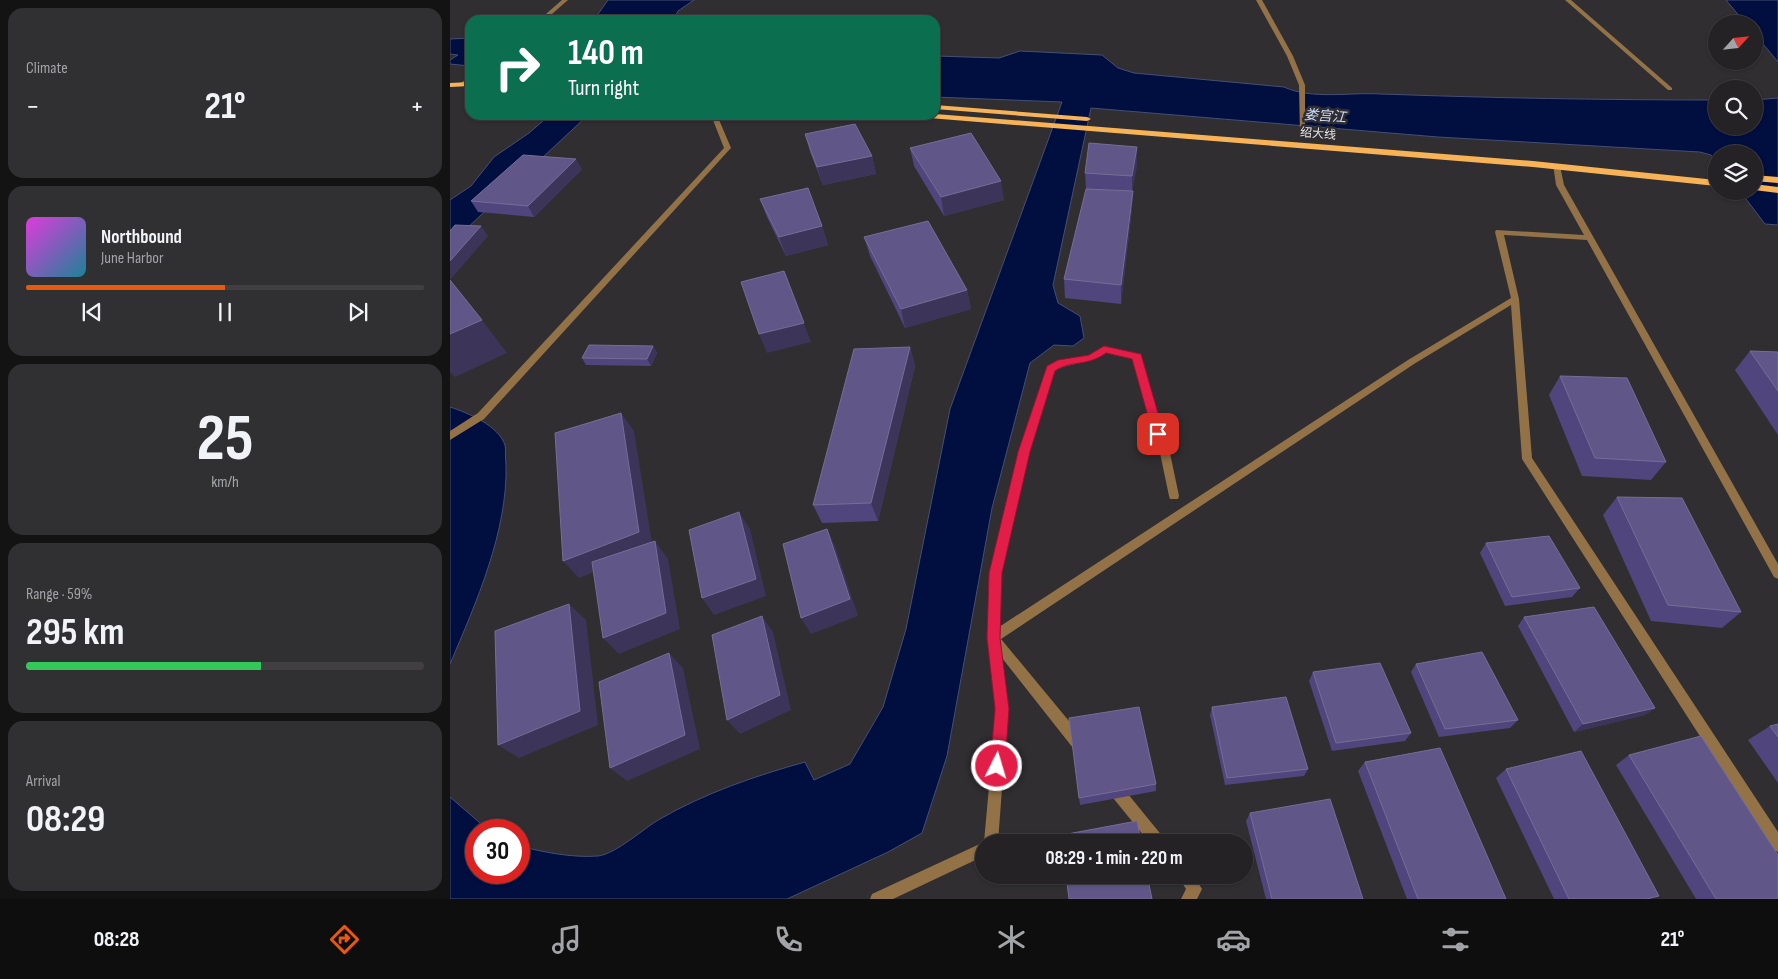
<!DOCTYPE html>
<meta charset="utf-8">
<style>
:root{--surface:#242225;--page:#302f32;--text:#f1f3f6;--muted:#a3a4a7;--line:#413f42;--accent:#ea580c}
body{margin:0;font-family:"Sofia Sans Condensed","Noto Sans SC",sans-serif;background:var(--page);color:var(--text);height:100vh;display:flex;flex-direction:column;font-size:19px;white-space:nowrap}
*{box-sizing:border-box;margin:0}
p{font-size:16px;color:var(--muted)}
.icon{flex:none;width:28px;height:28px;fill:none;stroke:currentColor;stroke-width:2;stroke-linecap:round;stroke-linejoin:round}
.map{position:relative;flex:1;overflow:hidden}
.panel{display:flex;flex-direction:column;gap:8px;padding:8px;background:#141314;width:450px}
.panel>*{flex:none}
.guide{position:absolute;left:15px;top:15px;width:475px;height:105px;border-radius:15px;box-shadow:0 1px 4px #0004,0 0 0 1px var(--line);background:#0b6e4f;color:#fff;overflow:hidden}
.needle{width:32px;rotate:63deg}
.buttons{position:absolute;left:1258px;top:15px;display:grid;gap:10px}
.buttons a{display:grid;place-items:center;width:55px;height:55px;border-radius:50%;background:var(--surface);box-shadow:0 1px 4px #0004,0 0 0 1px var(--line);font-size:25px}
.speed{position:absolute;left:15px;top:819px;display:flex;gap:10px;font-size:25px;font-weight:700;text-align:center}
.speed>*{display:grid;place-content:center;width:65px;height:65px;border-radius:50%;background:var(--surface);box-shadow:0 1px 4px #0004,0 0 0 1px var(--line);line-height:1}
.speed .limit{border:8px solid #d22;background:#fff;color:#111}
.pin{position:absolute;display:grid;place-items:center;width:42px;height:42px;color:#fff;margin:-21px;border-radius:10px;box-shadow:0 2px 8px #0006}
.me{position:absolute;width:55px;margin:-28px;rotate:5deg;stroke-linejoin:round;filter:drop-shadow(0 0 4px #0008)}
.turn{display:flex;align-items:center;gap:18px;height:105px;padding:0 20px;font-size:22px}
.turn .icon{width:65px;height:65px;stroke-width:2.5}
.turn b{display:block;font-size:35px;line-height:42px}
.big{font-size:38px;font-weight:700;line-height:1.1}
.panel .tile{flex:1;display:flex;flex-direction:column;justify-content:center;gap:8px;min-width:0;padding:0 18px;border-radius:15px;background:var(--page)}
.panel .dial{align-items:center;gap:0}
.dial b{font-size:65px;line-height:1}
.song{display:flex;align-items:center;gap:15px}
.cover{width:60px;height:60px;border-radius:8px;background:linear-gradient(135deg,hsl(300 70% 55%),hsl(190 70% 35%))}
.played{height:5px;border-radius:2px;background:linear-gradient(90deg,var(--accent) 50%,var(--line) 50%)}
.keys{display:flex;justify-content:space-around;direction:ltr}
.heat{display:flex;justify-content:space-between;align-items:center;font-size:28px;direction:ltr}
.charge{height:8px;border-radius:4px;background:linear-gradient(90deg,#34c759 59%,var(--line) 0)}
.trip{position:absolute;left:525px;top:834px;width:278px;height:50px;border-radius:25px;background:var(--surface);box-shadow:0 1px 4px #0004,0 0 0 1px var(--line);font-weight:700;line-height:50px;text-align:center}
.menu{display:flex;height:80px;justify-content:space-around;align-items:center;background:#0e0e0f;color:var(--muted)}
.menu .icon{width:35px;height:35px}
.menu .current{color:var(--accent)}
.menu b{font-size:22px;color:var(--text)}
main{display:flex;flex:1;min-height:0}
.map>svg:first-child{display:block}
</style>
<main>
<section class="panel">
<div class="tile"><p>Climate</p>
<div class="heat"><a>−</a><b class="big">21°</b><a>+</a></div>
</div>
<div class="tile">
<div class="song"><i class="cover"></i><div><b>Northbound</b><p>June Harbor</p></div></div>
<div class="played"></div>
<div class="keys"><svg class="icon" aria-label="previous" viewBox="0 0 24 24"><path d="M18 5L8 12l10 7zM5 5v14"/></svg><svg class="icon" aria-label="pause" viewBox="0 0 24 24"><path d="M8 5v14M16 5v14"/></svg><svg class="icon" aria-label="next" viewBox="0 0 24 24"><path d="M6 5l10 7-10 7zM19 5v14"/></svg></div>
</div>
<div class="tile dial"><b>25</b><p>km/h</p></div>
<div class="tile"><p>Range · 59%</p><b class="big">295 km</b><div class="charge"></div></div>
<div class="tile"><p>Arrival</p><b class="big">08:29</b></div>
</section>
<div class="map">
<svg width="1328" height="899" viewBox="0 0 1328 899">
<rect width="100%" height="100%" fill="#302e31"/>
<g fill="#000e40" stroke="#464f73">
<polygon points="158,0 244,0 228,11 223,20 130,20 146,17"/>
<polygon points="1276,0 1328,0 1328,62 1304,33 1304,24 1296,24"/>
<polygon points="20,38 20,66 0,64 0,60 8,55 0,54 0,39"/>
<path d="M570,51l82,4 16,13 16,5 150,14c28,13 66,5 97,7 112,4 223,6 335,6v26h38v-26l24,-2v127l-13,-1 -25,-33h14v-37h-38v7l-5,-6 -11,-3 -262,-15 -347,-29 -38,177 5,18 22,13 4,22 -11,8 -19,-1 -24,18 -38,145 -45,248 -25,77 -34,19 -101,47h-337v-102l38,33h-12v42h43v-26c24,6 53,12 79,10 18,-2 46,-28 62,-37 45,-26 95,-43 145,-57l9,18 36,-16 33,-57 23,-78 44,-220 112,-307 -127,-5v-41l64,2z"/>
<polygon points="100,115 138,115 0,244 0,200 21,186 44,157 79,133"/>
<path d="M0,407c18,6 48,18 55,38 1,5 0,13 1,19 2,67 -30,139 -56,200z"/>
</g>
<g fill="none" stroke-linecap="round" stroke-linejoin="round">
<g fill="#937248" fill-rule="evenodd">
<polygon points="112,0 118,0 95,20 89,20"/>
<polygon points="806,0 812,0 843,56 855,85 855,137 850,136 849,85 837,56"/>
<polygon points="1115,0 1121,0 1222,88 1222,90 1218,90"/>
<polygon points="20,76 20,81 15,85 11,85 11,83"/>
<polygon points="261,115 267,115 281,148 280,149 34,419 0,440 0,431 28,413 274,148"/>
<path d="M1103,164l7,2 4,19 214,379v15l-4,-2 -187,-337 -83,-5 15,64 13,159 246,374v20l-5,-2 -251,-391 -11,-154 -97,59 -413,275 82,99 1,5 -1,5 -5,1 -5,-1 -71,-90 6,51 -10,133h-14v14l-91,43h-23l2,-5 112,-52 12,-133 -9,-71 3,-65 29,-121 28,-85 17,-7 25,-5 15,-9 36,9 30,98 9,43 -1,3h-8l-1,-3 -9,-43 -28,-94 -26,-7c-15,13 -36,10 -52,19l-25,81 -27,121 -3,54 409,-267 103,-62 -16,-66 1,-2 88,5 -28,-50z"/>
<polygon points="664,781 669,783 713,837 715,842 699,842 659,793 657,788 659,783"/>
<polygon points="727,875 743,875 752,889 747,899 731,899 736,889"/>
</g>
<g fill="#f8b357" fill-rule="evenodd">
<polygon points="20,82 20,86 0,87 0,83"/>
<polygon points="485,105 637,117 641,119 637,121 485,109"/>
<polygon points="485,114 1083,161 1266,180 1266,186 1083,167 467,117 463,115"/>
<polygon points="1304,175 1328,177 1328,183 1304,181"/>
<polygon points="1304,184 1328,187 1328,193 1304,190"/>
</g>
</g>
<g fill="#50457c">
<polygon points="355,134 422,156 426,174 373,185 360,152"/>
<polygon points="460,148 554,200 494,216 464,166"/>
<polygon points="687,165 682,191 682,209 671,304 615,298 614,279 636,190 635,173"/>
<polygon points="132,169 84,217 28,212 21,201"/>
<polygon points="310,199 372,226 378,245 336,256 317,217"/>
<polygon points="414,237 517,290 521,309 455,328 420,256"/>
<polygon points="203,346 207,353 201,366 136,365 132,358"/>
<polygon points="460,347 465,366 428,521 372,523 363,505"/>
<polygon points="1300,351 1328,352 1328,435 1285,370"/>
<polygon points="1110,376 1216,462 1201,480 1132,476 1099,395"/>
<polygon points="1167,497 1291,612 1272,628 1201,621 1153,515"/>
<polygon points="1036,543 1130,588 1122,597 1055,606 1030,553"/>
<polygon points="1074,617 1205,708 1195,715 1124,732 1068,626"/>
<polygon points="966,664 1068,720 1060,728 989,737 961,672"/>
<polygon points="863,672 961,733 955,741 882,751 859,681"/>
<polygon points="762,707 858,769 854,776 775,785 760,715"/>
<polygon points="619,718 706,784 706,791 630,805"/>
<polygon points="1328,724 1328,783 1298,740 1320,726"/>
<polygon points="1179,755 1328,899 1246,899 1166,765"/>
<polygon points="915,762 1056,899 957,899 908,771"/>
<polygon points="1056,769 1202,899 1104,899 1046,778"/>
<polygon points="800,813 913,899 816,899 796,821"/>
</g>
<g fill="#3c3559">
<polygon points="687,147 687,165 682,195 682,176"/>
<polygon points="422,156 426,174 373,185 367,167"/>
<polygon points="126,159 132,169 84,217 78,206"/>
<polygon points="551,181 554,200 494,216 491,197"/>
<polygon points="683,191 682,209 671,304 671,285"/>
<polygon points="31,226 38,236 0,280 0,261"/>
<polygon points="372,226 378,245 336,256 329,237"/>
<polygon points="334,271 361,342 317,353 309,334"/>
<polygon points="517,290 521,309 455,328 451,309"/>
<polygon points="32,320 57,353 5,377 0,372 0,334"/>
<polygon points="203,346 207,353 201,366 197,359"/>
<polygon points="460,347 465,366 428,521 421,503"/>
<polygon points="171,413 184,431 203,549 129,578 113,561"/>
<polygon points="289,512 300,529 316,596 264,615 252,598"/>
<polygon points="377,529 385,546 408,616 361,634 351,618"/>
<polygon points="205,541 218,559 230,629 169,654 153,638"/>
<polygon points="119,604 136,620 148,725 69,758 48,745"/>
<polygon points="312,616 323,632 341,710 290,734 277,720"/>
<polygon points="219,653 233,668 250,749 177,781 160,768"/>
<polygon points="1205,708 1195,715 1124,732 1133,724"/>
</g>
<g fill="#605788" stroke="#766d97">
<polygon points="405,124 422,156 367,167 355,134"/>
<polygon points="521,133 551,181 491,197 460,148"/>
<polygon points="639,143 687,147 682,176 635,173"/>
<polygon points="73,155 126,159 78,206 21,201"/>
<polygon points="358,188 372,226 329,237 310,199"/>
<polygon points="636,189 683,191 671,285 614,279"/>
<polygon points="478,221 517,290 451,309 414,237"/>
<polygon points="5,225 31,226 0,261 0,231"/>
<polygon points="334,271 354,323 309,334 291,282"/>
<polygon points="0,280 32,320 0,334"/>
<polygon points="139,345 203,346 197,359 132,358"/>
<polygon points="460,347 421,503 363,505 404,349"/>
<polygon points="1300,351 1328,352 1328,391"/>
<polygon points="1110,376 1177,378 1216,462 1145,458"/>
<polygon points="171,413 189,532 113,561 105,433"/>
<polygon points="1167,497 1232,498 1291,612 1218,605"/>
<polygon points="289,512 306,579 252,598 239,530"/>
<polygon points="377,529 400,599 351,618 333,544"/>
<polygon points="1099,536 1130,588 1062,597 1036,543"/>
<polygon points="205,541 216,613 153,638 142,562"/>
<polygon points="119,604 130,711 48,745 45,631"/>
<polygon points="1144,607 1205,708 1133,724 1074,617"/>
<polygon points="312,616 330,695 277,720 262,635"/>
<polygon points="1032,652 1068,720 995,729 966,664"/>
<polygon points="219,653 235,735 160,768 149,682"/>
<polygon points="930,663 961,733 886,743 863,672"/>
<polygon points="836,697 858,769 777,778 762,707"/>
<polygon points="689,707 706,784 629,798 619,718"/>
<polygon points="1328,724 1328,737 1320,726"/>
<polygon points="1251,736 1328,855 1328,899 1266,899 1179,755"/>
<polygon points="990,748 1056,899 968,899 915,762"/>
<polygon points="1131,751 1209,896 1196,899 1119,899 1056,769"/>
<polygon points="880,799 913,899 822,899 800,813"/>
<polygon points="687,821 691,842 613,842 612,835"/>
<polygon points="616,875 697,875 702,899 619,899"/>
</g>
<path fill="#e11d48" stroke="#92132f" d="M654,346l37,8 23,80 -6,4 -5,-4 -21,-75 -26,-6c-19,14 -36,7 -51,18l-25,81 -28,121 -2,65 9,71 -4,57 -2,5 -6,3 -5,-3 -2,-5 5,-57 -8,-71 2,-65 29,-121 29,-86 11,-6 31,-5z"/>
<g text-anchor="middle" dominant-baseline="central" stroke-width="5" stroke-linejoin="round" paint-order="stroke">
<g font-size="12" fill="#e9e7e9" stroke="#302e31">
<text transform="translate(868 134) rotate(5)">绍大线</text>
</g>
<g font-size="14" font-style="italic" fill="#c7dafc" stroke="#302e31">
<text transform="translate(875 116) rotate(4)">娄宫江</text>
</g>
</g>
</svg>
<div class="buttons">
<a><svg class="needle" viewBox="-14 -14 28 28"><path d="M0-13l5 13h-10z" fill="#e53935"/><path d="M0 13l5-13h-10z" fill="#a3a4a7"/></svg></a>
<a><svg class="icon" aria-label="search" viewBox="0 0 24 24"><circle cx="10" cy="10" r="6"/><path d="M15 15l6 6"/></svg></a>
<a><svg class="icon" aria-label="layers" viewBox="0 0 24 24"><path d="M12 4l9 5-9 5-9-5zM3 14l9 5 9-5"/></svg></a>
</div>
<div class="speed"><div class="limit">30</div></div>
<div class="pin" style="left:708px;top:434px;background:#d93025"><svg class="icon" aria-label="arrive" viewBox="0 0 24 24"><path d="M6 21V4h12l-3 4 3 4H6"/></svg></div>
<svg class="me" style="left:547px;top:766px" viewBox="-20 -20 40 40"><circle r="17" fill="#e11d48" stroke="#fff" stroke-width="3"/><path d="M0-11L8 9 0 5-8 9z" fill="#fff"/></svg>
<div class="trip">08:29 · 1 min · 220 m</div>
<div class="guide">
<div class="turn"><svg class="icon" aria-label="right" viewBox="0 0 24 24"><path d="M7 20v-9h11M14 6l5 5-5 5"/></svg><div><b>140 m</b>Turn right</div></div>
</div>
</div>
</main>
<nav class="menu">
<b>08:28</b>
<svg class="icon current" aria-label="directions" viewBox="0 0 24 24"><path d="M12 3l9 9-9 9-9-9zM9 14v-3h6M13 9l2 2-2 2"/></svg>
<svg class="icon" aria-label="music" viewBox="0 0 24 24"><path d="M9 18V5l10-2v13"/><circle cx="6" cy="18" r="3"/><circle cx="16" cy="16" r="3"/></svg>
<svg class="icon" aria-label="phone" viewBox="0 0 24 24"><path d="M5 4h4l2 5-3 2q2 4 5 5l2-3 5 2v4C11 20 4 13 5 4z"/></svg>
<svg class="icon" aria-label="climate" viewBox="0 0 24 24"><path d="M12 3v18M4 7l16 10M4 17L20 7"/></svg>
<svg class="icon" aria-label="car" viewBox="0 0 24 24"><path d="M5 17H2v-5l4-1 3-4h7l3 4 3 1v5h-3M9 17h6M6 11h13"/><circle cx="7" cy="17" r="2"/><circle cx="17" cy="17" r="2"/></svg>
<svg class="icon" aria-label="filters" viewBox="0 0 24 24"><path d="M4 7h16M4 17h16"/><circle cx="9" cy="7" r="2"/><circle cx="15" cy="17" r="2"/></svg>
<b>21°</b>
</nav>
